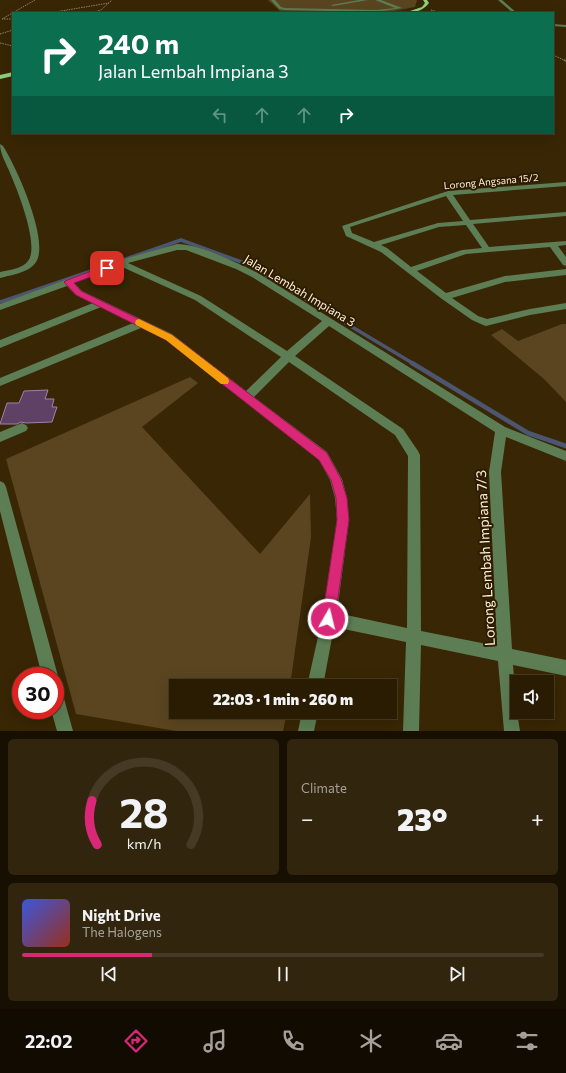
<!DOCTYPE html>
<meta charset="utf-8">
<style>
:root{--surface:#2a1c03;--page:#32250d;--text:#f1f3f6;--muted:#a5a19a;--line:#463a25;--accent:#db2777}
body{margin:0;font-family:Commissioner,sans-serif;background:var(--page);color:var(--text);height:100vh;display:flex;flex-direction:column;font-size:15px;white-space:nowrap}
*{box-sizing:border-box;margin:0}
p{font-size:13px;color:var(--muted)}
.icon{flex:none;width:22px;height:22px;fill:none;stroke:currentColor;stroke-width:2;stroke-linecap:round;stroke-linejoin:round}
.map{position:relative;height:731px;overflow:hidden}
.sheet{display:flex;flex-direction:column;gap:8px;padding:8px;background:#170f02;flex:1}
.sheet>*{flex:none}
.banner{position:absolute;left:12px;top:12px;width:542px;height:122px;border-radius:0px;box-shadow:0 4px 16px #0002,0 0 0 1px var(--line);background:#0b6e4f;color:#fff;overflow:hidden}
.controls{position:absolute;left:510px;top:675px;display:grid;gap:8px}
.controls a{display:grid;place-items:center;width:44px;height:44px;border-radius:0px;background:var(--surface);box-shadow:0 4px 16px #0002,0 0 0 1px var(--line);font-size:20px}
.speed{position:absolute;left:12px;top:667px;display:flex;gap:8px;font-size:20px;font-weight:700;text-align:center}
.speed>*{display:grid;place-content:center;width:52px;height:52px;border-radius:50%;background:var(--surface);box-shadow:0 4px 16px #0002,0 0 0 1px var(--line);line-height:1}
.speed .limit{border:6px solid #d22;background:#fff;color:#111}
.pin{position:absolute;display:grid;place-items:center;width:34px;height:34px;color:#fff;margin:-17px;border-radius:8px;box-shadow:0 2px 6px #0006}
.me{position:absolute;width:44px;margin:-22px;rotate:8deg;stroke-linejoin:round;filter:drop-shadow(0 0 3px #0008)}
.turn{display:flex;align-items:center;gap:14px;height:84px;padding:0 20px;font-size:18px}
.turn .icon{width:52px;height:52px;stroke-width:2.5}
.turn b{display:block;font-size:28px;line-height:34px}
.lanes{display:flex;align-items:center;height:38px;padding:0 20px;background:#0003;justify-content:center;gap:20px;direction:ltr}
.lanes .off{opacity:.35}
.big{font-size:30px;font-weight:800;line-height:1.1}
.sheet .card{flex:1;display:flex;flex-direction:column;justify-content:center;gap:6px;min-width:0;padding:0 14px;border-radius:6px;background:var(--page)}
.sheet .dial{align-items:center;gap:0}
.dial svg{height:104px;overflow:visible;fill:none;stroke:var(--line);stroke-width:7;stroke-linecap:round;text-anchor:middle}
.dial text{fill:var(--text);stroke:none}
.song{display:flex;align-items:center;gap:12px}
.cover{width:48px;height:48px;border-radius:6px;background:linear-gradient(135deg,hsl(230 70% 55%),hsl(10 70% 35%))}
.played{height:4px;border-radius:2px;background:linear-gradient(90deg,var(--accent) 25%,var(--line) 25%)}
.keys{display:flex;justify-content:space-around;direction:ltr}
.heat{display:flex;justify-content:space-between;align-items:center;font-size:22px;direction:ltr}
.sheet .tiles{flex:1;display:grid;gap:8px;grid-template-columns:1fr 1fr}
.card:last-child{grid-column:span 2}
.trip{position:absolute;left:169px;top:679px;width:228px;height:40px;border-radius:0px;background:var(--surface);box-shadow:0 4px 16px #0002,0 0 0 1px var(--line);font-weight:800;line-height:40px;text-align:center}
.tab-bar{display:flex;height:64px;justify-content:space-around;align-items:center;background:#110b01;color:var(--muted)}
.tab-bar .icon{width:28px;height:28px}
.tab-bar .active{color:var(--accent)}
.tab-bar b{font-size:18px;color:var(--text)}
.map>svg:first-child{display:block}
</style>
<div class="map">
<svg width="566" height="731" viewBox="0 0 566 731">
<rect width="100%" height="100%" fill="#382604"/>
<g fill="#5a4520">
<polygon points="268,0 417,0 415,7 389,12 280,11"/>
<polygon points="562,324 566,324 566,402 544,379 491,335 502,329 518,341"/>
<polygon points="190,377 198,383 142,427 260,554 310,494 311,537 290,686 176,686 176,712 287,712 283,731 176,731 76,714 6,459"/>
</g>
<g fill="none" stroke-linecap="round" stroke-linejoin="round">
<g stroke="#4c5671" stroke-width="3.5">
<polyline points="123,260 181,240 247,264 414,364"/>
<polyline points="0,302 94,270"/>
</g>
<polyline stroke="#4c5671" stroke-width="4.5" points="412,363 528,433 566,446"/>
</g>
<polygon fill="#5e4165" stroke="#a081a8" points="48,390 45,399 54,399 52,407 57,407 52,422 26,423 21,422 17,424 0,424 7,403 19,403 24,391"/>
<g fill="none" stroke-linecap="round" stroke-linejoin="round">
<g stroke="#958568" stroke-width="1" stroke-dasharray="1.5 1" stroke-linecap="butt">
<polyline points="431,10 442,13"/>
<polyline points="49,13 109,3"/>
<polyline points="91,13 101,10 112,0"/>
<polyline points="13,19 2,19 35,0"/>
<polyline points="0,34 13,30"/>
<polyline points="0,43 13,46"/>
<polyline points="553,55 566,61"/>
</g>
<polyline stroke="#958568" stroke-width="1.5" stroke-dasharray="2 1" stroke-linecap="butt" points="564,60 566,61"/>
<g fill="#5d7d54" fill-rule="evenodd">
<polygon points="271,0 275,0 281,7 285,8 377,10 395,8 375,0 381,0 402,8 377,12 285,10 279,9"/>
<polygon points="359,0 368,0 333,6 331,5"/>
<polygon points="498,0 502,0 517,13 513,13"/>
<polygon points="553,24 566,25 566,27 553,26"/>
<path d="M0,144l3,2c13,20 47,95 33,116 -7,11 -25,13 -36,16v-6c9,-2 22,-3 28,-11 12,-15 -11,-72 -18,-88 -4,-10 -10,-19 -10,-29z"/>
<path d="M566,182v4l-113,9 17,25 96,-8v4l-93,8 16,23 77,-6v4l-8,1 8,11v9l-3,-1 -13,-18 -84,7 -49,17 29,22 59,-17 61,-7v6l-61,7 -53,16 26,18 9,3 43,-10 36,-6v6l-36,6 -44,11 -3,-1 -11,-5 -30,-21 -61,-47 -35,-16 -4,-10 106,-35zM446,196l17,25 -25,2 -64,19 -22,-9 -2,-6zM466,225l16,23 -20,2 -51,17 -24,-19 -6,-3 58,-18z"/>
<path d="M177,244c23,0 60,19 81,29l247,154 61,24v10l-60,-24 -5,35 11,177 54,11v16l-53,-11 4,47 3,19h-16l-6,-70 -77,-16 -2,86h-16l3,-89 -72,-15 -11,59h-16l15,-67 15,-99 -2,-22 -5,-18 -11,-20 -153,-120 -25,-12 -141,58v-8l133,-55 -32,-16 -101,41v-8l93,-37 -17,-8 -9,-9 -67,24v-6l117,-43zM177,250h9l50,19 16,8 70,44 -35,30 -86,-55 -73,-33zM120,266l75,34 86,57 -35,34 -74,-57 -90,-43 -8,-8zM329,326l166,106 -6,40 8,174 -76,-15 -1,-176 -2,-4 -15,-22 -108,-73zM289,362l106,73 13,21 -1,172 -70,-15 12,-93 -2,-22 -5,-19 -15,-27 -73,-55z"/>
<polygon points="22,423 26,425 28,428 26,431 0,442 0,432"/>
<polygon points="0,481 4,483 6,487 58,676 55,682 55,676 42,676 0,511"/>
<polygon points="55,687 61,689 63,695 73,731 57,731 51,710 55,710"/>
<polygon points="302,712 318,712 314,731 298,731"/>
</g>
<g fill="#8dd17b" fill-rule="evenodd">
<path d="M423,0h4l2,3c-6,8 -15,10 -25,10l18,-6 3,-4z"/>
<polygon points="13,72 13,76 0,79 0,75"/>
</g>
</g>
<polygon fill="#db2777" stroke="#8e194d" points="104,266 110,266 111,268 110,270 74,283 81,291 172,335 327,453 341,479 347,498 349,520 335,619 333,624 328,626 324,624 322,619 337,520 336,498 331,480 319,460 166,340 76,295 64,282 65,281"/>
<polygon fill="#f59e0b" points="139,319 172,335 228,378 229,381 228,384 221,384 166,340 136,325 135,323 136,320"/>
<g text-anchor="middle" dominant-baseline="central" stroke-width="4" stroke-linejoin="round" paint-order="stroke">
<g font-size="10" fill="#feefd8" stroke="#2d1c00">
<text transform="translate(491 181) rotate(-5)">Lorong Angsana 15/2</text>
</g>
<g font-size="12" fill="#feefd8" stroke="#2d1c00">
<text transform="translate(300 290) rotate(31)">Jalan Lembah Impiana 3</text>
</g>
<g font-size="14" fill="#feefd8" stroke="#2d1c00">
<text transform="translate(485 558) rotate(-93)">Lorong Lembah Impiana 7/3</text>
</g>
</g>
</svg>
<div class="controls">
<a><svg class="icon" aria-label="sound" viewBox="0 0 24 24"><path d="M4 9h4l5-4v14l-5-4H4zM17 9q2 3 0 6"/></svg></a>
</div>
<div class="speed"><div class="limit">30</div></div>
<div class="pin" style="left:107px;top:268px;background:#d93025"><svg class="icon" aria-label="arrive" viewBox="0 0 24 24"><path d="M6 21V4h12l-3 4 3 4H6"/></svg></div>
<svg class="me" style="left:328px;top:619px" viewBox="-20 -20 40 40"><circle r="17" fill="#db2777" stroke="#fff" stroke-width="3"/><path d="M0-11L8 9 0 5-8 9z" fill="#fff"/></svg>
<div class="trip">22:03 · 1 min · 260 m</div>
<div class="banner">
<div class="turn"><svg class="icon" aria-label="right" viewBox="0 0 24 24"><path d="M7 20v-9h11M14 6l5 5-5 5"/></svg><div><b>240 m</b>Jalan Lembah Impiana 3</div></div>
<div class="lanes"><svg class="icon off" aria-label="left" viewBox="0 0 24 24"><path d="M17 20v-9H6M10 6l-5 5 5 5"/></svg><svg class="icon off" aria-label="ahead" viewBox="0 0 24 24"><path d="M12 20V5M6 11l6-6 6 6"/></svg><svg class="icon off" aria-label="ahead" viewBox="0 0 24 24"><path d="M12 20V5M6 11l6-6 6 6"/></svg><svg class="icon" aria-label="right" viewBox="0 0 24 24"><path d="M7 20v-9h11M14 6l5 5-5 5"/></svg></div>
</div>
</div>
<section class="sheet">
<div class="tiles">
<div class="card dial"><svg viewBox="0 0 100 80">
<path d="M14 69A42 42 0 1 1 86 69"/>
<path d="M14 69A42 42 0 0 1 10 35" stroke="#db2777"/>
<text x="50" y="56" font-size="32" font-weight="700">28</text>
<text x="50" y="72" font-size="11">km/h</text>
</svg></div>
<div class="card"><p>Climate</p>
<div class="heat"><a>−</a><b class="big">23°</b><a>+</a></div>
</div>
<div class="card">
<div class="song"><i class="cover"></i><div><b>Night Drive</b><p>The Halogens</p></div></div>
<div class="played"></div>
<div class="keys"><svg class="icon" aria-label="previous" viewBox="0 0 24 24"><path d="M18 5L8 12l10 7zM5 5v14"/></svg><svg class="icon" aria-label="pause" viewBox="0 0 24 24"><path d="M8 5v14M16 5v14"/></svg><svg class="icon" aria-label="next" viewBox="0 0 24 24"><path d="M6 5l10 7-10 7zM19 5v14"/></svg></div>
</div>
</div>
</section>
<nav class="tab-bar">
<b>22:02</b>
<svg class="icon active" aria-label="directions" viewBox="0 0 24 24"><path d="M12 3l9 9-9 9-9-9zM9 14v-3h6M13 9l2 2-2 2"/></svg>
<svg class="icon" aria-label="music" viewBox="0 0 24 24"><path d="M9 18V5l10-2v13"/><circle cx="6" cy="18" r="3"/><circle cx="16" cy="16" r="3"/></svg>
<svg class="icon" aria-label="phone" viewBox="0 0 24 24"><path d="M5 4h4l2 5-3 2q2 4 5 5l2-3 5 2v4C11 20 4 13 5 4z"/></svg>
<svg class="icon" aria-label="climate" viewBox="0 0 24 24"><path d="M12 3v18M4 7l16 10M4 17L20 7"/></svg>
<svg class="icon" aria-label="car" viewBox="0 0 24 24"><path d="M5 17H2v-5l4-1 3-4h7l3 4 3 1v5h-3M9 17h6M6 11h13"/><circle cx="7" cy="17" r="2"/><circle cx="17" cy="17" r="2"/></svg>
<svg class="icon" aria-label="filters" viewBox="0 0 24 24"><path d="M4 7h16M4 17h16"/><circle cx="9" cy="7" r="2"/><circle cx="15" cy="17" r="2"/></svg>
</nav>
